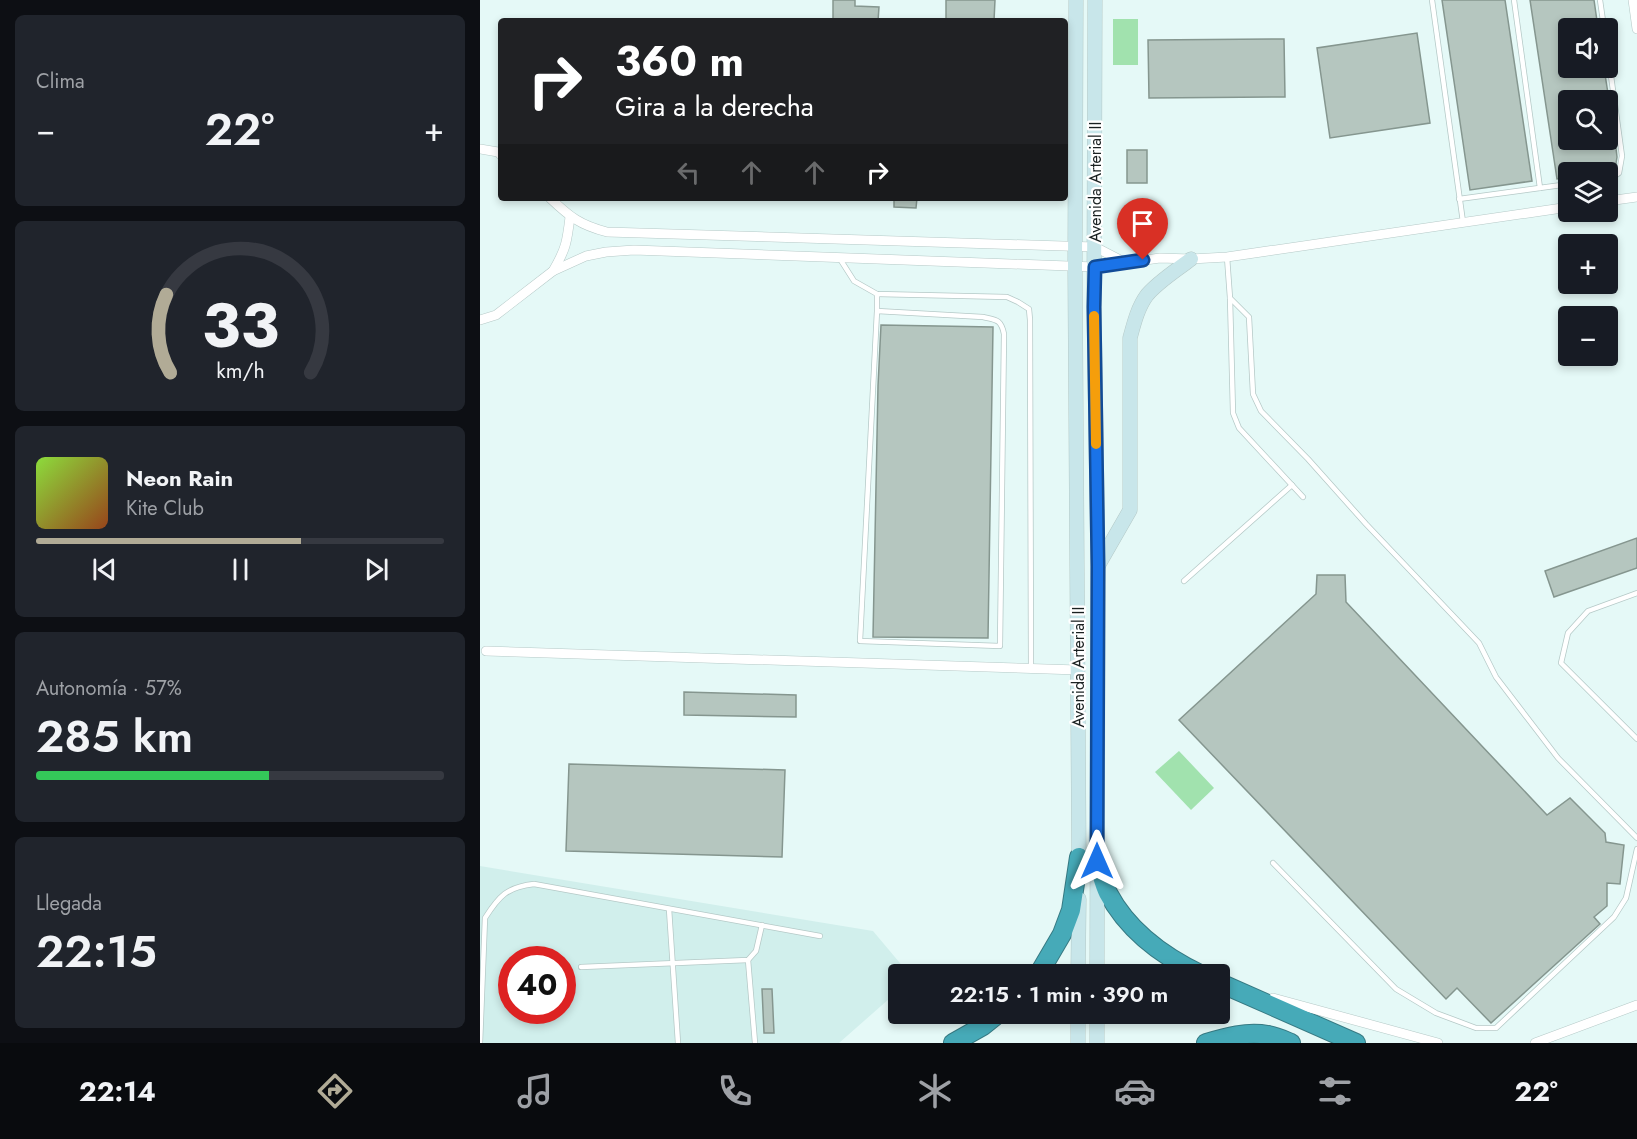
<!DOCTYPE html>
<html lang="es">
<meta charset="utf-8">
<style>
:root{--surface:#171b24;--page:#20242c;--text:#f1f3f6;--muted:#9ea1a6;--line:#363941;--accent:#b1ab96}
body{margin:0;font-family:Jost,sans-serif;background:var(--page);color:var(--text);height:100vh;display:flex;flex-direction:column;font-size:22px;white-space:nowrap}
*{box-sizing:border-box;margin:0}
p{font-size:20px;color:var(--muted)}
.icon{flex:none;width:33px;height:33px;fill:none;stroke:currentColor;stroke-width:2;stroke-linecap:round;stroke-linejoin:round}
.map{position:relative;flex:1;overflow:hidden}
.side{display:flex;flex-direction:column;gap:15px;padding:15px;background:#0d0f14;width:480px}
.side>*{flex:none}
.top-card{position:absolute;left:18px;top:18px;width:570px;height:183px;border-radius:6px;box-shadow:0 3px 9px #0003;background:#202124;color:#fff;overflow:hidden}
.fabs{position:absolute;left:1078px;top:18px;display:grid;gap:12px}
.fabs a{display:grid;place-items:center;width:60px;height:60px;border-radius:6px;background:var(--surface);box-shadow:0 3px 9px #0003;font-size:30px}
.speed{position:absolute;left:18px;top:946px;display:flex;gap:12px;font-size:30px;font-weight:700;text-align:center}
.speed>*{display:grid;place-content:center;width:78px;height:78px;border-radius:50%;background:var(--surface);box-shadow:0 3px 9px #0003;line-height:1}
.speed .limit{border:9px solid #d22;background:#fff;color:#111}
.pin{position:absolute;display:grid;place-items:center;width:51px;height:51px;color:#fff;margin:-62px -26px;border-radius:50% 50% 50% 0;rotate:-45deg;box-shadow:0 0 6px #0007}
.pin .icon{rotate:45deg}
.me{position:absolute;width:66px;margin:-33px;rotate:0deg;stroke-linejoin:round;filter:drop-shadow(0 0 4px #0008)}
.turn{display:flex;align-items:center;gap:21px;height:126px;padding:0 18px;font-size:27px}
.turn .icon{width:78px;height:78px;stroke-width:2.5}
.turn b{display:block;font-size:42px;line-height:51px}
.lanes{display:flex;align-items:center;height:57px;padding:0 18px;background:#0003;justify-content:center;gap:30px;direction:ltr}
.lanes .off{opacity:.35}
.big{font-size:45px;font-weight:600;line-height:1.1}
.side .tile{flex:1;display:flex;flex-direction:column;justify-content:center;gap:9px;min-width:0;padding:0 21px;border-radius:9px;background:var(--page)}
.side .dial{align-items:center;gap:0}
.dial svg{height:156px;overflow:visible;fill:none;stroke:var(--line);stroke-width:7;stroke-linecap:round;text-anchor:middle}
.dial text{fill:var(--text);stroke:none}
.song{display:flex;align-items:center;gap:18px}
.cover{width:72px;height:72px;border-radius:9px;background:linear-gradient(135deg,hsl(90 70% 55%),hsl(20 70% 35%))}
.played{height:6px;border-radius:3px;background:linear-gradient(90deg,var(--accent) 65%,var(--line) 65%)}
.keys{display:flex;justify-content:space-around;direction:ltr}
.heat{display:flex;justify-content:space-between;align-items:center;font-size:33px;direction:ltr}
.charge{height:9px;border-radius:4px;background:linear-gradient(90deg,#34c759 57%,var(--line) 0)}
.trip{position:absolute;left:408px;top:964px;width:342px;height:60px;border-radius:6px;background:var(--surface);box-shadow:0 3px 9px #0003;font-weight:600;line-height:60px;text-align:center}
.dock{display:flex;height:96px;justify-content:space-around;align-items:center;background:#090b0e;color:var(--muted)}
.dock .icon{width:42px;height:42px}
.dock .on{color:var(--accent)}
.dock b{font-size:27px;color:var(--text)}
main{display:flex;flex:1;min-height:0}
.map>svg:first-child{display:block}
</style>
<main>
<section class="side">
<div class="tile"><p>Clima</p>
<div class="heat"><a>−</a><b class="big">22°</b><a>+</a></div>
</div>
<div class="tile dial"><svg viewBox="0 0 100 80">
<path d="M14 69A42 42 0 1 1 86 69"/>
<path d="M14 69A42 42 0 0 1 12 29" stroke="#b1ab96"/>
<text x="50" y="56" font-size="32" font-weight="700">33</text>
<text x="50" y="72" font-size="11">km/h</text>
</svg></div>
<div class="tile">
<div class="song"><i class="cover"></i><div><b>Neon Rain</b><p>Kite Club</p></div></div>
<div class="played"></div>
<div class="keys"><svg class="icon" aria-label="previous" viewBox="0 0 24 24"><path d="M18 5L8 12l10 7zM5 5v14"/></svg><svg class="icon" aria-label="pause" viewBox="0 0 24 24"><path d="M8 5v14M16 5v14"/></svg><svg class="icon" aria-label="next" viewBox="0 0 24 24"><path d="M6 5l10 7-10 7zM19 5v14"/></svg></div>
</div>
<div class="tile"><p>Autonomía · 57%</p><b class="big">285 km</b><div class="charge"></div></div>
<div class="tile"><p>Llegada</p><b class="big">22:15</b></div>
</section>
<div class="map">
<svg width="1157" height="1043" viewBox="0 0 1157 1043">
<rect width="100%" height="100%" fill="#e5f9f7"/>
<path fill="#d1efec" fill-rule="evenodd" d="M0,866l393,65 37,44h-12v16l-59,52h-359zM32,960h50v51h-50z"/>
<g fill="#a1e2ae">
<rect x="633" y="19" width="25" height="46"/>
<polygon points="699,751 734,788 711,810 675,772"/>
</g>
<g fill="#b5c6bf" stroke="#85968f" stroke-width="1.5">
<polygon points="353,0 375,0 375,6 399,7 398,21 353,21"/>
<polygon points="466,0 515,0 514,21 466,21"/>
<polygon points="962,0 1025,0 1052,181 990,190"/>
<polygon points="1050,0 1114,0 1118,28 1089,28 1089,68 1124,68 1129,100 1089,100 1089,140 1135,140 1137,157 1135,170 1121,172 1089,172 1089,177 1077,179"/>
<polygon points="937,33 950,123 850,138 837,48"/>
<polygon points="804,39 805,97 669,98 668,40"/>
<rect x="647" y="150" width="20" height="33"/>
<polygon points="414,198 437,198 436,208 414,207"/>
<polygon points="401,325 513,327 508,638 393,637 398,386"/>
<polygon points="1157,538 1157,568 1074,597 1065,571"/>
<polygon points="837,575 865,575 866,602 1067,815 1090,798 1125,833 1126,842 1144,845 1140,884 1127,883 1127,906 1114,917 1120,924 1011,1023 977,988 966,999 699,720 836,594"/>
<polygon points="204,692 316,695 316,717 204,715"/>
<polygon points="89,764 305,770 302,857 86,851"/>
<polygon points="282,989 292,989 294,1033 284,1033"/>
</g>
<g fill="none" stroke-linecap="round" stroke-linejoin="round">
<g stroke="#b5c9c7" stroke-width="6">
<g id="lane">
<polyline points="952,0 983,222"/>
<polyline points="1034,0 1060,188"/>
<polyline points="1120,0 1124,28"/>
<polyline points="1128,54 1142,156 1139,173 1132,178 1128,179"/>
<polyline points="979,199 1089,184"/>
<polyline points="747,257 750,298 769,317 773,394 781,411 828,459 886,524 999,643 1016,677 1078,758 1157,838"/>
<polyline points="360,259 374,281 397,294 527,297 538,302 549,309 550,320 551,668"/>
<path d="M397,294v17l-17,330 140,5 4,-312c-3,-15 -8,-14 -21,-17l-106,-6"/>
<polyline points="750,298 753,413 759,428 823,497"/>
<polyline points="704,581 812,485"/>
<polyline points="1157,593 1108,611 1088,633 1081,663 1157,739"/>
<polyline points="793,863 916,989 956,1013 996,1028 1016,1028 1134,917 1146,898 1157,849"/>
<polyline points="189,909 198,1043"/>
<polyline points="268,960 275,1043"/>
<polyline points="101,967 268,960 276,951 282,925"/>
<path d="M0,1043l5,-125c14,-22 22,-31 49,-34l286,52"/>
</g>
</g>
<g stroke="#b5c9c7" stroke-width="10">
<g id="street">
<polyline points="1153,0 1157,29"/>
<polyline points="0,149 18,152 21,155"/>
<path d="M70,198c20,19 30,27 57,34l488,15 31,16"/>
<polyline points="1128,201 1157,197"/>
<path d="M73,271c13,-22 14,-29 17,-54"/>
<polyline points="0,320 16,315 73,271 106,256 126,252 154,250 615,267 680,258 711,259 747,257 1089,207"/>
<polyline points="6,651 598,670"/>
<polyline points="793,998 958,1043"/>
<polyline points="1055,1043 1157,1005"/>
</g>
</g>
<g stroke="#b5c9c7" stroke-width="15">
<g id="secondary">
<polyline points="596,0 595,267 599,865"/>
<polyline points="615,0 614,307 618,566 617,975"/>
<path d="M619,564l31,-54v-172c4,-15 8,-31 17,-43 12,-14 30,-25 44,-36"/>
<polyline points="598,975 599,899"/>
<polyline points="598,1043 598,1014"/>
<polyline points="617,1043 617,1014"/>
</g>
</g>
<g stroke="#377a83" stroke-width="20">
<g id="highway">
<path d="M617,861c4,10 6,22 11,32 20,38 56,64 94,82"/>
<polyline points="558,975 582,934 591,910 599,857"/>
<polyline points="740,983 876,1043"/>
<polyline points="473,1043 503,1026 518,1014"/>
<path d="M726,1043c20,-6 41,-12 62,-8 8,1 16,5 23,8"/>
</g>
</g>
<use href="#lane" stroke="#fff" stroke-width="4.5"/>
<use href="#street" stroke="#fff" stroke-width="9"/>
<use href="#secondary" stroke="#c8e6ea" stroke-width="14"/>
<use href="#highway" stroke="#46aab8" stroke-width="18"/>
</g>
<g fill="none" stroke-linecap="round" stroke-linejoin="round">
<g stroke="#114b97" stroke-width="15">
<polyline id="route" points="617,861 618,566 614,307 615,267 663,260"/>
</g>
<use href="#route" stroke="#1a73e8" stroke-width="10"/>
<polyline stroke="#f59e0b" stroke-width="10" points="614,316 616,444"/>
</g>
<g text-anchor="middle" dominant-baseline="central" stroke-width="4.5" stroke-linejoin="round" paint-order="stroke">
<g font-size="16" fill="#1a2121" stroke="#fff">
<text transform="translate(615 182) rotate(-90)">Avenida Arterial II</text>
<text transform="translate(598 667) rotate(-90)">Avenida Arterial II</text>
</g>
</g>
</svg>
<div class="fabs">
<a><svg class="icon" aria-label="sound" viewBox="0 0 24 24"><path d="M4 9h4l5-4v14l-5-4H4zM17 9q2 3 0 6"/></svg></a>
<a><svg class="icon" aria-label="search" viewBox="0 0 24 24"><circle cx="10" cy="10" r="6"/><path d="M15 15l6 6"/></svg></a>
<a><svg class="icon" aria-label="layers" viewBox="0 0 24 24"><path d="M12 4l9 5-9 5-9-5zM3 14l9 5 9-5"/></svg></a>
<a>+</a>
<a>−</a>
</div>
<div class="speed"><div class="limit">40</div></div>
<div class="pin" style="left:663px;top:260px;background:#d93025"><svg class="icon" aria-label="arrive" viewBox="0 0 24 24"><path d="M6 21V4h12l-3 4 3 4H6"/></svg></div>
<svg class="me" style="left:617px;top:861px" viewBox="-20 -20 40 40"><path d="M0-17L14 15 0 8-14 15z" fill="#1a73e8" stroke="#fff" stroke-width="4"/></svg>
<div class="trip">22:15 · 1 min · 390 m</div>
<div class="top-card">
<div class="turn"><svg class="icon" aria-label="right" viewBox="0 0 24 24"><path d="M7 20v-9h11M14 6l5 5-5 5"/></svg><div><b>360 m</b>Gira a la derecha</div></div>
<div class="lanes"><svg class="icon off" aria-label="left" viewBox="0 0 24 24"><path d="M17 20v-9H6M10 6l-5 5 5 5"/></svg><svg class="icon off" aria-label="ahead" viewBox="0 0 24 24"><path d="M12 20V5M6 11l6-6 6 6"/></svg><svg class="icon off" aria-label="ahead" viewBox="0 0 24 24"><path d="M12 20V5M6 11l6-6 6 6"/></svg><svg class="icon" aria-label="right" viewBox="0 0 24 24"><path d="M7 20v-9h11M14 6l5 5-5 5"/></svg></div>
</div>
</div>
</main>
<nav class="dock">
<b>22:14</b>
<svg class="icon on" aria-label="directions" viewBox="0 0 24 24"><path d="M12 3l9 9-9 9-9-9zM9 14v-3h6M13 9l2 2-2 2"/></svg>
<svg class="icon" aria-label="music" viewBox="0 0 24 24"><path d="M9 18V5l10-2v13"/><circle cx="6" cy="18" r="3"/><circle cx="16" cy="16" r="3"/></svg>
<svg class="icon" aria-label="phone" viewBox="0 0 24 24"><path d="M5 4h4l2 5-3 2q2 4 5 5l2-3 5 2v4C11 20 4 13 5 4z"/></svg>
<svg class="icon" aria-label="climate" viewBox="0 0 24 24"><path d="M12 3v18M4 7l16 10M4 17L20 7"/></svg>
<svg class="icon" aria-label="car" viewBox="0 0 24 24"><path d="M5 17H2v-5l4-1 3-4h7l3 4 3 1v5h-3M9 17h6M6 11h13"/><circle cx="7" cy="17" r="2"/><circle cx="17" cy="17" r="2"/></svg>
<svg class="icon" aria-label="filters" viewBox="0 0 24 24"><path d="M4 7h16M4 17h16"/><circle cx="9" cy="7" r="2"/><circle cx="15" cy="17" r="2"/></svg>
<b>22°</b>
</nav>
